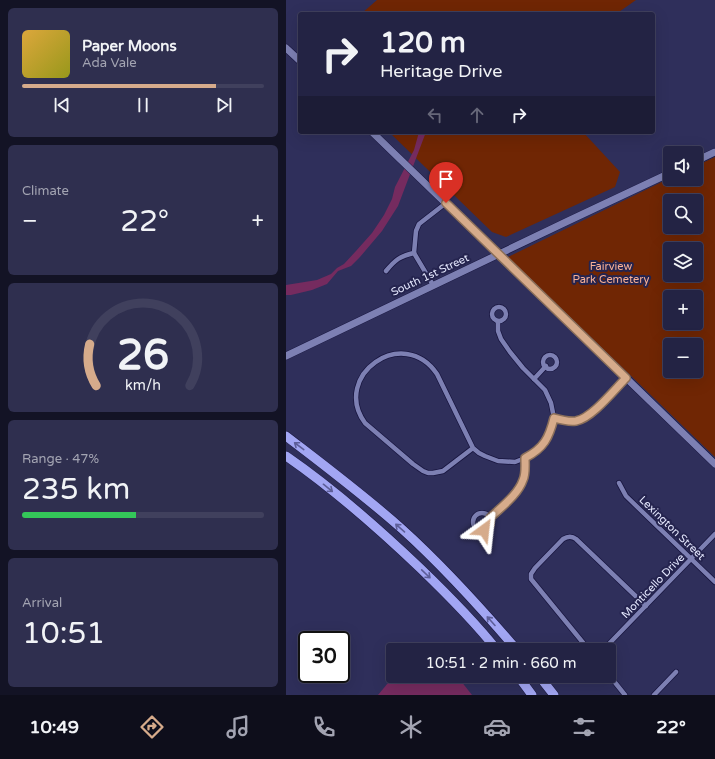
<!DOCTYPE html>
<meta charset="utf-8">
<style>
:root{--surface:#232344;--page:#2f2f4f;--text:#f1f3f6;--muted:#a3a4b2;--line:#40405d;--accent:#d6ab8b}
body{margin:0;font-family:"Varela Round",sans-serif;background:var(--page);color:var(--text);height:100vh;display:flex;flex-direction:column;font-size:15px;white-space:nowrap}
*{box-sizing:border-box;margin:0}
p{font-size:13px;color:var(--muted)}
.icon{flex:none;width:22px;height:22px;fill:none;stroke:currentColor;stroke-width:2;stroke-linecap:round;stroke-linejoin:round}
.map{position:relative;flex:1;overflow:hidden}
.sheet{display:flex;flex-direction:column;gap:8px;padding:8px;background:#131325;width:286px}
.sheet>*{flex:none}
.guide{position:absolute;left:12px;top:12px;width:357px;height:122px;border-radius:4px;box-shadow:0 4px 16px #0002,0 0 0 1px var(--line);background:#232344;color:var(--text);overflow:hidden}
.tools{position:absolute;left:377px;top:146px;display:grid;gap:8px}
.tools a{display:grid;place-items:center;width:40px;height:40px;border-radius:4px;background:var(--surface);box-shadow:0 4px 16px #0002,0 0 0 1px var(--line);font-size:20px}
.speed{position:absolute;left:12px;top:631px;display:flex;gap:8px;font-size:20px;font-weight:700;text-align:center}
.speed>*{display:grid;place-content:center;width:52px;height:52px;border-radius:50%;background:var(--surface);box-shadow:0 4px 16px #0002,0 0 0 1px var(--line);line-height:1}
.speed .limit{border:2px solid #111;border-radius:6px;background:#fff;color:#111}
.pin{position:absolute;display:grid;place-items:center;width:34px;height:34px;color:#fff;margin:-41px -17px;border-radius:50% 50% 50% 0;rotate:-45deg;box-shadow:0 0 4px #0007}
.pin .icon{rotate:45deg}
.me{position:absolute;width:44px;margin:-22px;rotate:30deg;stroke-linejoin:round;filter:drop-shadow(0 0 3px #0008)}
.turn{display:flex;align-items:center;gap:14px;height:84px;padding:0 16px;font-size:18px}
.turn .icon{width:52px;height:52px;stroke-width:2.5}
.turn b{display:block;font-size:28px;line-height:34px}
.lanes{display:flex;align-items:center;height:38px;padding:0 16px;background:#0003;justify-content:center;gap:20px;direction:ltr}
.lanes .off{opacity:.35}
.big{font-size:30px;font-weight:600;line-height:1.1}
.sheet .widget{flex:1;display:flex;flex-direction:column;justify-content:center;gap:6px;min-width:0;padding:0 14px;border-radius:6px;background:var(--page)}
.sheet .dial{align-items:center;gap:0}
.dial svg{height:104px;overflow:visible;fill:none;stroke:var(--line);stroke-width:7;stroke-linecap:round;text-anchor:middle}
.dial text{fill:var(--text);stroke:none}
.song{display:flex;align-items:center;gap:12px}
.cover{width:48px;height:48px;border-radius:6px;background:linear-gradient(135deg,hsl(40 70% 55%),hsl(60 70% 35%))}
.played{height:4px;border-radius:2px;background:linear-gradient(90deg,var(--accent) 80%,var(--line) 80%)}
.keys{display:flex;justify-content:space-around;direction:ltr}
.heat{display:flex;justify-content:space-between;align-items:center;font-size:22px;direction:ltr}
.charge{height:6px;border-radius:3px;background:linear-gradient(90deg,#34c759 47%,var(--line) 0)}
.trip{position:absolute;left:100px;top:643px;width:230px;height:40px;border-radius:4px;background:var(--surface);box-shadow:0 4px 16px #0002,0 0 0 1px var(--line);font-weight:600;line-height:40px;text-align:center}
.tab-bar{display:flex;height:64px;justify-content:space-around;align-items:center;background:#0e0e1b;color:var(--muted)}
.tab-bar .icon{width:28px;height:28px}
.tab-bar .current{color:var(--accent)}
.tab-bar b{font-size:18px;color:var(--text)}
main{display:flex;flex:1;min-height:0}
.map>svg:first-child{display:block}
</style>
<main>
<section class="sheet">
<div class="widget">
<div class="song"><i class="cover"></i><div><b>Paper Moons</b><p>Ada Vale</p></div></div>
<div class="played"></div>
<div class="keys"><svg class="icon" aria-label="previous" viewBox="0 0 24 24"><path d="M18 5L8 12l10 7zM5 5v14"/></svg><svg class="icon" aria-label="pause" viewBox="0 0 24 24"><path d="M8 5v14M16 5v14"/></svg><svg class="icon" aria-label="next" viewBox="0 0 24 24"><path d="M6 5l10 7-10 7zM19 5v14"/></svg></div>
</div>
<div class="widget"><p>Climate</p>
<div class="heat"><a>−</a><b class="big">22°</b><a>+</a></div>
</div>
<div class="widget dial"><svg viewBox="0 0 100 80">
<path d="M14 69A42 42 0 1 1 86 69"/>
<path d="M14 69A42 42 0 0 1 9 37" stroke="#d6ab8b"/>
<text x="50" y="56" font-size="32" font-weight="700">26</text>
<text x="50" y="72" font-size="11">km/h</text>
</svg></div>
<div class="widget"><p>Range · 47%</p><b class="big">235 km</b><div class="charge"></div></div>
<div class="widget"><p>Arrival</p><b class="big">10:51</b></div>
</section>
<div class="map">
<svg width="429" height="695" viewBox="0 0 429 695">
<rect width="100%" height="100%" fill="#2f2f5b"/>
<g fill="#702604" fill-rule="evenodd">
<polygon points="91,0 350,0 330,14 75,14"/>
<polygon points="103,132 297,132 334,172 329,187 220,237 206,232"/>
<path d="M429,157v300l-207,-200 162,-79 26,1v-13zM384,201h26v26h-26zM384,249h26v26h-26zM384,297h26v26h-26zM384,345h26v26h-26z"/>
</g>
<g fill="#752b5f">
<polygon points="133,132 140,132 112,206 96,231 74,257 65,266 52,271 41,284 26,290 5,295 0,295 0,285 31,280 45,274 51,268 58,264 70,251 86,233 98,215 106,199 109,187 128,150"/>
<polygon points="109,676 171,676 186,695 92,695 102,683"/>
</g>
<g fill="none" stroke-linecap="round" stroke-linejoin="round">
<g stroke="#18153f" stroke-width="6">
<g id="street">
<polyline points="128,253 130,231 133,224 160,203"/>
<path d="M100,271c9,-11 14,-15 28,-18l19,32"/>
<circle cx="213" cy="314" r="7"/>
<circle cx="264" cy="362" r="7"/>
<polyline points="248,379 260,366"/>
<path d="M268,418c8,2 17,4 25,2 14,-4 36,-31 47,-42"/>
<path d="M187,448l-30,23 -10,2h-5l-5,-2 -10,-7 -48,-41c-34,-47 38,-99 72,-49l36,74 6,5 6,3 13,5 17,1 10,-4 13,-8 7,-8 4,-7 5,-17 -3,-15 -6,-13 -22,-22 -13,-16 -9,-13 -3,-8v-10"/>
<polyline points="333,483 340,496 429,582"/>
<circle cx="196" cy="522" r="9"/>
<path d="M204,518c10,-11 28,-23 33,-38 2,-6 2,-15 2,-22"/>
<path d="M303,650l-58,-71v-5l4,-6 28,-29c5,-3 9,-3 13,0l70,67"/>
<polyline points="317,650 429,534"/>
<polyline points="323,675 339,695"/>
<polyline points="368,695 390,672"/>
</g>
</g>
<g stroke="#18153f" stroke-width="8">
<g id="secondary">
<polyline points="0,48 14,61"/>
<polyline points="86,132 429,464"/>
<polyline points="410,161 429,152"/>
<polyline points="0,356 282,221 384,173"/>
</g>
</g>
<g stroke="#18153f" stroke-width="10">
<g id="highway">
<path d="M0,436c39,30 79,60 116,93 41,37 79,79 115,121"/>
<path d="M0,456c48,33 92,72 134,112 27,26 54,53 77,82"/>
<polyline points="232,676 246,695"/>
<polyline points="253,676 268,695"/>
</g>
</g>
<use href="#street" stroke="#7d80b3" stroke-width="4.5"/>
<use href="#secondary" stroke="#7d80b3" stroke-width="7"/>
<use href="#highway" stroke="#a2a6f3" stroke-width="9"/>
</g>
<defs><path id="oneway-shaft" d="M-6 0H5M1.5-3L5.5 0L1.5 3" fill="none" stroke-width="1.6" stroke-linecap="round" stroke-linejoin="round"/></defs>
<g stroke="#5d5e99">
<use href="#oneway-shaft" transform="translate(13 446) rotate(-143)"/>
<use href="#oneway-shaft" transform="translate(42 488) rotate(39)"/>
<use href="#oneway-shaft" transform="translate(114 528) rotate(-139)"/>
<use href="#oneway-shaft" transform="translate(140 574) rotate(44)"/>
<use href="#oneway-shaft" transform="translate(205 621) rotate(-132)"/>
</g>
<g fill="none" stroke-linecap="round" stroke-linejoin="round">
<g stroke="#8b6f5a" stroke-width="10">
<path id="route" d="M160,203l180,175c-12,12 -34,40 -50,43 -7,1 -15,-1 -22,-3 -5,20 -10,30 -29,40 0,7 1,16 -2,22 -5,15 -23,28 -33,38 1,6 -1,10 -6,12"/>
</g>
<use href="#route" stroke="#d6ab8b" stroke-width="7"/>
</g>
<g text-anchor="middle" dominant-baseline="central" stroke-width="4" stroke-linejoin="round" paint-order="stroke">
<g font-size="11" fill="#f8b096" stroke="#25244f">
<text x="325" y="266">Fairview<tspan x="325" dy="13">Park Cemetery</tspan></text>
</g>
<g font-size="11" fill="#e4e7fd" stroke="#25244f">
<text transform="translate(144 275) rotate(-25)">South 1st Street</text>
<text transform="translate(386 528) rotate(44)">Lexington Street</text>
<text transform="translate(367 586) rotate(-46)">Monticello Drive</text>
</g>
</g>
</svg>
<div class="tools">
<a><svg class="icon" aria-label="sound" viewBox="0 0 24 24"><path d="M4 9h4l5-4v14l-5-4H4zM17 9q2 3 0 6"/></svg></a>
<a><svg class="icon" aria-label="search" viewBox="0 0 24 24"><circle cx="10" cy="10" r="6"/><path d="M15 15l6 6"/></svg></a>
<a><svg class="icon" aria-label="layers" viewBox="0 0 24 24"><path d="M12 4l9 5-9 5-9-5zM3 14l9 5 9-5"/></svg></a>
<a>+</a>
<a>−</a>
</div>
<div class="speed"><div class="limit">30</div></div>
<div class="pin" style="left:160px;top:203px;background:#d93025"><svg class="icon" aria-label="arrive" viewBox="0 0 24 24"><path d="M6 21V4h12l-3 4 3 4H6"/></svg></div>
<svg class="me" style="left:198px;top:530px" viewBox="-20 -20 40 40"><path d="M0-17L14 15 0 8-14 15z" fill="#d6ab8b" stroke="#fff" stroke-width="4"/></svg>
<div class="trip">10:51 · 2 min · 660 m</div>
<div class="guide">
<div class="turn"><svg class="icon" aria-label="right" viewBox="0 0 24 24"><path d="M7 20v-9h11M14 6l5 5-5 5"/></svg><div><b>120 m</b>Heritage Drive</div></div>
<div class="lanes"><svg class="icon off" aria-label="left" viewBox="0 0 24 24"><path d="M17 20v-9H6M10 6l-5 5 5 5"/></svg><svg class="icon off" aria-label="ahead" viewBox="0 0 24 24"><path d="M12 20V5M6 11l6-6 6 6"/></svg><svg class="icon" aria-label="right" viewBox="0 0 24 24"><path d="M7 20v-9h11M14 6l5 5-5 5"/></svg></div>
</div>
</div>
</main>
<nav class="tab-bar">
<b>10:49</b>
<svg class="icon current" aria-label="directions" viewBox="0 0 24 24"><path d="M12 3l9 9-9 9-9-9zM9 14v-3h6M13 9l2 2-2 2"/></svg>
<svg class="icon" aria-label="music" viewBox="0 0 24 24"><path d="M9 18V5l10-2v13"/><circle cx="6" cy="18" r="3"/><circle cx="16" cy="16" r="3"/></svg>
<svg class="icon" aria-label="phone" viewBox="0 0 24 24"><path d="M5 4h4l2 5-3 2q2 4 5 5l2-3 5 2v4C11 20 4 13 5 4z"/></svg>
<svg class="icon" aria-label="climate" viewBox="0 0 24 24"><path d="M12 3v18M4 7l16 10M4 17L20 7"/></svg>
<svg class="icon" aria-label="car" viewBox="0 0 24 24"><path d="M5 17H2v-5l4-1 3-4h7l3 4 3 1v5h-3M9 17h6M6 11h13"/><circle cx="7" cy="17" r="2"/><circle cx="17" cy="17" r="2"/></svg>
<svg class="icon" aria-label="filters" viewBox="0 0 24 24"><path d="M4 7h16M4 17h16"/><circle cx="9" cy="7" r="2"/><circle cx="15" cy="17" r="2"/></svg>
<b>22°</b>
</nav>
